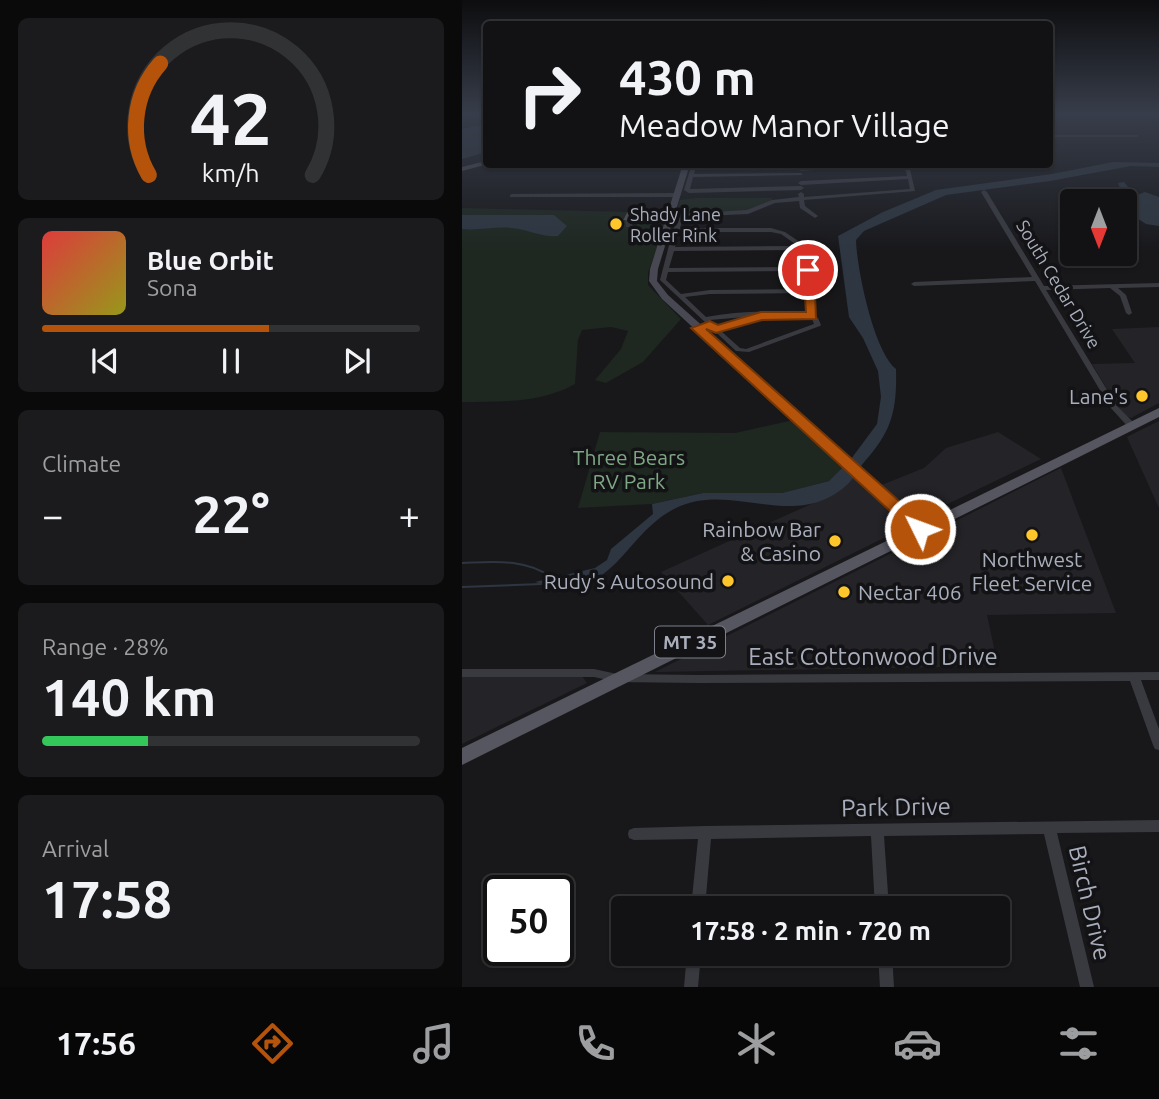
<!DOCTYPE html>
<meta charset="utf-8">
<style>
:root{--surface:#121214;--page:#1b1b1d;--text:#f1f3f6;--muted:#9c9ea0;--line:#313234;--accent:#b45309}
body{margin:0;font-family:Ubuntu,sans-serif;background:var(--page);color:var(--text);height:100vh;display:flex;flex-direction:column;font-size:26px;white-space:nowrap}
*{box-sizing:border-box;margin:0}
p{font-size:23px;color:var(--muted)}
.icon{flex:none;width:38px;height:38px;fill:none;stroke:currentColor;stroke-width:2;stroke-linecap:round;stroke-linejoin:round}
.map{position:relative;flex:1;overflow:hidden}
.drawer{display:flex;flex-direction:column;gap:18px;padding:18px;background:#0a0a0b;width:462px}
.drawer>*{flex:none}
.top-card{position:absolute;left:21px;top:21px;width:570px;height:147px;border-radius:7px;box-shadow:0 2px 5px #0004,0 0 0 2px var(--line);background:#121214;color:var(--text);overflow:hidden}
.needle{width:46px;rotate:180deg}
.controls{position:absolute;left:598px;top:189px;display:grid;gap:14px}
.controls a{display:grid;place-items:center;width:77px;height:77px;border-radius:7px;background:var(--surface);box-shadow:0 2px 5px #0004,0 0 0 2px var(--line);font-size:35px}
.speed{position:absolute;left:21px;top:875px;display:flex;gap:14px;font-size:35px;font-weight:700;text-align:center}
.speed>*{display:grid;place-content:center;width:91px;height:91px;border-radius:50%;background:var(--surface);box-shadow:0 2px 5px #0004,0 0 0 2px var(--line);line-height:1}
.speed .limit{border:4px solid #111;border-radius:10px;background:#fff;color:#111}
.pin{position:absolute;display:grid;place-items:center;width:60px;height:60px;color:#fff;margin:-30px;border:4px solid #fff;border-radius:50%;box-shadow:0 2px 7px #0007}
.me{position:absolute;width:77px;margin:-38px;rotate:312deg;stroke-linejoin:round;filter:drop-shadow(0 0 5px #0008)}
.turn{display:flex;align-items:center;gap:24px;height:147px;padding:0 21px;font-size:32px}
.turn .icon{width:91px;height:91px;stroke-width:2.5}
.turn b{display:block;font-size:49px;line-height:60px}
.big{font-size:52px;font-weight:600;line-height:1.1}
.drawer .card{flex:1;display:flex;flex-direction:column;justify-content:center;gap:10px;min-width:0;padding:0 24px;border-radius:10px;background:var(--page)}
.drawer .dial{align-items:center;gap:0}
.dial svg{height:182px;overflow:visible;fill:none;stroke:var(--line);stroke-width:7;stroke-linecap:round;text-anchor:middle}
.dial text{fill:var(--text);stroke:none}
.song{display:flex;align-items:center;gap:21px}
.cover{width:84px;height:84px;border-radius:10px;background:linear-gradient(135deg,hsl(0 70% 55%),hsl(60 70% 35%))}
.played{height:7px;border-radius:4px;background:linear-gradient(90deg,var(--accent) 60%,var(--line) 60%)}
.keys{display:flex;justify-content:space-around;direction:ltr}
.heat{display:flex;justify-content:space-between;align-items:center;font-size:38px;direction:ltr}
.charge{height:10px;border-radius:5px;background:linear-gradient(90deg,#34c759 28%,var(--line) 0)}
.trip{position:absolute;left:149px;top:896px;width:399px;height:70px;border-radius:7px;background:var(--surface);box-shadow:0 2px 5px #0004,0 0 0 2px var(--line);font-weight:600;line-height:70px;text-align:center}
.tabs{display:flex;height:112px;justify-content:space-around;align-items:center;background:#070708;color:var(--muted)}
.tabs .icon{width:49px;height:49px}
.tabs .current{color:var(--accent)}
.tabs b{font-size:32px;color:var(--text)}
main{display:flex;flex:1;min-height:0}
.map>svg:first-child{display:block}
</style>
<main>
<section class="drawer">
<div class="card dial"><svg viewBox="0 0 100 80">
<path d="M14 69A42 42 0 1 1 86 69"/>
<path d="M14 69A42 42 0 0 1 19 20" stroke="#b45309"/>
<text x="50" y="56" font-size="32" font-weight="700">42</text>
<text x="50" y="72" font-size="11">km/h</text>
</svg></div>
<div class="card">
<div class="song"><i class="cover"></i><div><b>Blue Orbit</b><p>Sona</p></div></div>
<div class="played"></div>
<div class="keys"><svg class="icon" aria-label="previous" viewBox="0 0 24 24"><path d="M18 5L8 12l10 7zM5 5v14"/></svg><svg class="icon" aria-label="pause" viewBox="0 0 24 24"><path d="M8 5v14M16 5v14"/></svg><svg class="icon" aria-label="next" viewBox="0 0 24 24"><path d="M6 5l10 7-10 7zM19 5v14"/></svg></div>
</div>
<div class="card"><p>Climate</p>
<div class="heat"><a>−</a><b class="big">22°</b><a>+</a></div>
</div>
<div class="card"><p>Range · 28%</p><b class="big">140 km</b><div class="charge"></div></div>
<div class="card"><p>Arrival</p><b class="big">17:58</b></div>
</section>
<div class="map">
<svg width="697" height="987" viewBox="0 0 697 987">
<rect width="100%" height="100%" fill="#18181b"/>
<g fill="#242428">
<polygon points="697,327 697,403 669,418 661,415 630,364 673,363 650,329"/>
<polygon points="697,421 697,508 665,437"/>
<polygon points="536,432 579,459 467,513 451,512 417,486 462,468 484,448"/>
<polygon points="599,468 654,613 525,615 536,666 193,672"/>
<polygon points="392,476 444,527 246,625 199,572 358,500 387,483"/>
<polygon points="0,676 120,676 125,683 0,744"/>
</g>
<g fill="#1e2720">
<polygon points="234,198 310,198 310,200 289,211 226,212 223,207 216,207 218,200"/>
<path d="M0,208l207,5 -21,60v12l33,34 -38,43 -37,21 -11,-3 26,-31 7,-18 -17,-4 -29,3 -4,10 -3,44c-35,20 -74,17 -113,18z"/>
<polygon points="332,420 381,467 367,481 320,493 241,493 190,504 116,508 138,432 273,433"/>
</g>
<g fill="#2d3641">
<polygon points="24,124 24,152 0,159 0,129"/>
<path d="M651,162l46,1v4l-28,-1 -81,15 -104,14 -82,36 -8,9c1,30 18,112 40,129 1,41 -4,62 -31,92 -6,7 -10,16 -16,22 -53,51 -116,-3 -173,25 -55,27 -60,97 -141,74l60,-14 12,-8 4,-11 42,-35 -1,-10 51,-11h79l47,-12 22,-22 26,-35 4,-27 -3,-26 -15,-33 -14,-21 -11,-81 45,-24 53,-22 116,-16z"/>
<polygon points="662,182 673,196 683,192 697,197 697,226 684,224 666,212 668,204 655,194 658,188 656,183"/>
<path d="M0,215h92l13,11 -9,10c-15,1 -25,-4 -39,-7 -18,-4 -39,2 -57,0z"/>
</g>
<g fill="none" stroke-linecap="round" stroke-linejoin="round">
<g stroke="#2d3641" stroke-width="2">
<path d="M0,563c31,-1 62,-5 89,14"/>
<polyline points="0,587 79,584"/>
</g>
<g fill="#393a40" fill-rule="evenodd">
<polygon points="588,135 675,135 677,136 675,137 588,137"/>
<polygon points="230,164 235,164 232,174 339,173 341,174 339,175 231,177 228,189 339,186 342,188 339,190 227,193 222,190"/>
<polygon points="397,164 427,164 339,171 337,170 339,169"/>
<path d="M429,164h8l11,5 5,22 -111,9 1,6 13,10 -3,2 -15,-10 -1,-7 -24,2 -27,11 -65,3 -3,11h91l14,4 22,15 3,3 5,66 3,2 3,7 -1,1 -71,26 -13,-1 -76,-71 13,-50 6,-16 68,-4 25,-10 27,-3 -1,-3 3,-2 3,2v3l106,-8 -2,-10 -107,6 -3,-2 3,-2 106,-5 -1,-5zM217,232h92l10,2 17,12 -123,1zM341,250l1,1 1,16 -136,1 5,-17zM344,271l1,18 -97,1 -29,4 -15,-14 2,-8zM345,293l2,22c-33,-6 -70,-4 -103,2l-21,-20 25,-3zM294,316l-38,11 -8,-7zM295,316l49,2 6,1 2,5 -68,25 -6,-1 -19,-17 38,-12 1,-1z"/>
<polygon points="522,190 525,192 582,286 697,283 697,287 656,288 664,295 670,313 667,315 664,313 658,296 648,288 584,290 655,406 673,424 674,426 673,428 667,428 648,407 573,281 452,286 449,284 452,282 570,277 519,192"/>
<polygon points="50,194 216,193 219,195 216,197 48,197 48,195"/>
<polygon points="0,669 132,669 155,674 237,675 697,672 697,680 679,680 697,729 697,750 693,749 691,745 668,681 237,683 155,682 132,677 0,677"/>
<polygon points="697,820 697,832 595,833 632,987 618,987 582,834 422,836 427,908 413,908 409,836 249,839 243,908 229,908 236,839 172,840 167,838 166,834 167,830 172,828 243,826"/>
<polygon points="225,954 239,954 236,987 222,987"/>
<polygon points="416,954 430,954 432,987 418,987"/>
</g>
<g fill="#474851" fill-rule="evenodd">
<polygon points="24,161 26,164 0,171 0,167"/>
<polygon points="221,164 228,164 196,269 195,281 206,295 463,526 464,529 463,532 453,532 200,299 187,281 188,269"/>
</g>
<polygon fill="#555660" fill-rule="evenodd" points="697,408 697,417 0,765 0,748"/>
</g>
<polygon fill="#343439" points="172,213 173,221 171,227 164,227 163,219"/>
<polygon fill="#232327" points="172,213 173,221 171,227 170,219"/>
<polygon fill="#404147" stroke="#515259" stroke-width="2" points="166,213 172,213 170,219 163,219"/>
<linearGradient id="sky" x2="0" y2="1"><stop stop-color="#0d0d0f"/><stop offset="0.45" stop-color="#373d4a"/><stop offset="1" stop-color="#373d4a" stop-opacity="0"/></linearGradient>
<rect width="697" height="252" fill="url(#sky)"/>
<polygon fill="#b45309" stroke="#753606" stroke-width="2" points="346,266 352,270 354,319 300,320 254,333 244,329 464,525 466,529 464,533 452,533 229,328 248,321 256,325 299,312 344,312 341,270"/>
<g fill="#ffc62c" stroke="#131316" stroke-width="2.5">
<circle cx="154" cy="224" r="7"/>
<circle cx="680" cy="396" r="7"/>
<circle cx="570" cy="535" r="7"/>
<circle cx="373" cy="541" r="7"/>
<circle cx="266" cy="581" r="7"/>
<circle cx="382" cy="592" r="7"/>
</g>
<g text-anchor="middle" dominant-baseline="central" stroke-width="7" stroke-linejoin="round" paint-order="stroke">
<g font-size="18" fill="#a9aebc" stroke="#131316" text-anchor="start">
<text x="168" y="214">Shady Lane<tspan x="168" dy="21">Roller Rink</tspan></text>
</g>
<g font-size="18" fill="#a9aebc" stroke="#131316">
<text transform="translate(597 284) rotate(59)">South Cedar Drive</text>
</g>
<rect fill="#131316" stroke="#7c808a" stroke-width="2" x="193" y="626.5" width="70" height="31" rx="5"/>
<g font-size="19" font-weight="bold" fill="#a9aebc">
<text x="228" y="642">MT 35</text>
</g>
<g font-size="21" fill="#a9aebc" stroke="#131316" text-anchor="end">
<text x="666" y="396">Lane's</text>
<text x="359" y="529">Rainbow Bar<tspan x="359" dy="24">&amp; Casino</tspan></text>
<text x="570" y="559" text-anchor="middle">Northwest<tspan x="570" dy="24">Fleet Service</tspan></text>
<text x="252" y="581">Rudy's Autosound</text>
<text x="396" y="592" text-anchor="start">Nectar 406</text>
</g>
<g font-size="21" fill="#7fa984" stroke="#131316">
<text x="167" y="457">Three Bears<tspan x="167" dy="24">RV Park</tspan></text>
</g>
<g font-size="24" fill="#a9aebc" stroke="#131316">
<text x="411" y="656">East Cottonwood Drive</text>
<text transform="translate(434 807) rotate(-1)">Park Drive</text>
<text transform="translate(628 903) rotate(77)">Birch Drive</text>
</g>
</g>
</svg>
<div class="controls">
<a><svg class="needle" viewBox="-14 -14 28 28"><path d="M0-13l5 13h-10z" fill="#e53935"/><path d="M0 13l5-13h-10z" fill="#9c9ea0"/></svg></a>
</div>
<div class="speed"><div class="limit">50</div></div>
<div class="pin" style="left:346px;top:270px;background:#d93025"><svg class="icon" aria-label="arrive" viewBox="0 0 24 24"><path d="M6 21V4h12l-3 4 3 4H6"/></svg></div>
<svg class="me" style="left:458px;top:529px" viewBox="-20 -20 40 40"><circle r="17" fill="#b45309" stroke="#fff" stroke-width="3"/><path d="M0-11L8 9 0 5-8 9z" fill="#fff"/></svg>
<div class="trip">17:58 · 2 min · 720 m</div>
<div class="top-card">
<div class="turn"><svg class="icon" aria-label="right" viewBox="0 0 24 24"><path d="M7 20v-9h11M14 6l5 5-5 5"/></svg><div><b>430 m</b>Meadow Manor Village</div></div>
</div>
</div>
</main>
<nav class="tabs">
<b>17:56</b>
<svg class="icon current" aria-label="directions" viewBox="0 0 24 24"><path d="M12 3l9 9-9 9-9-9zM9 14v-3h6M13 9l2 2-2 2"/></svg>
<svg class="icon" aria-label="music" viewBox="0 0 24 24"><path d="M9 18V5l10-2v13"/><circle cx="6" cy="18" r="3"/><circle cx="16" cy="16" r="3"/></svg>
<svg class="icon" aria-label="phone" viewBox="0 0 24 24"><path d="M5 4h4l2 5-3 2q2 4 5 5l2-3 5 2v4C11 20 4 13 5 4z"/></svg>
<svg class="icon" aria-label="climate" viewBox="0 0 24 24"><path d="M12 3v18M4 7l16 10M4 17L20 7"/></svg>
<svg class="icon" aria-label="car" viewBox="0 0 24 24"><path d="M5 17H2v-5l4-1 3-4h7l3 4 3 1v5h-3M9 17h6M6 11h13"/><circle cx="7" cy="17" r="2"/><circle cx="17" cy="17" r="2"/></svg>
<svg class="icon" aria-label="filters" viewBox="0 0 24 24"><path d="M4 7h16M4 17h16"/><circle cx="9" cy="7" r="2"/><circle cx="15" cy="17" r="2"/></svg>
</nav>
